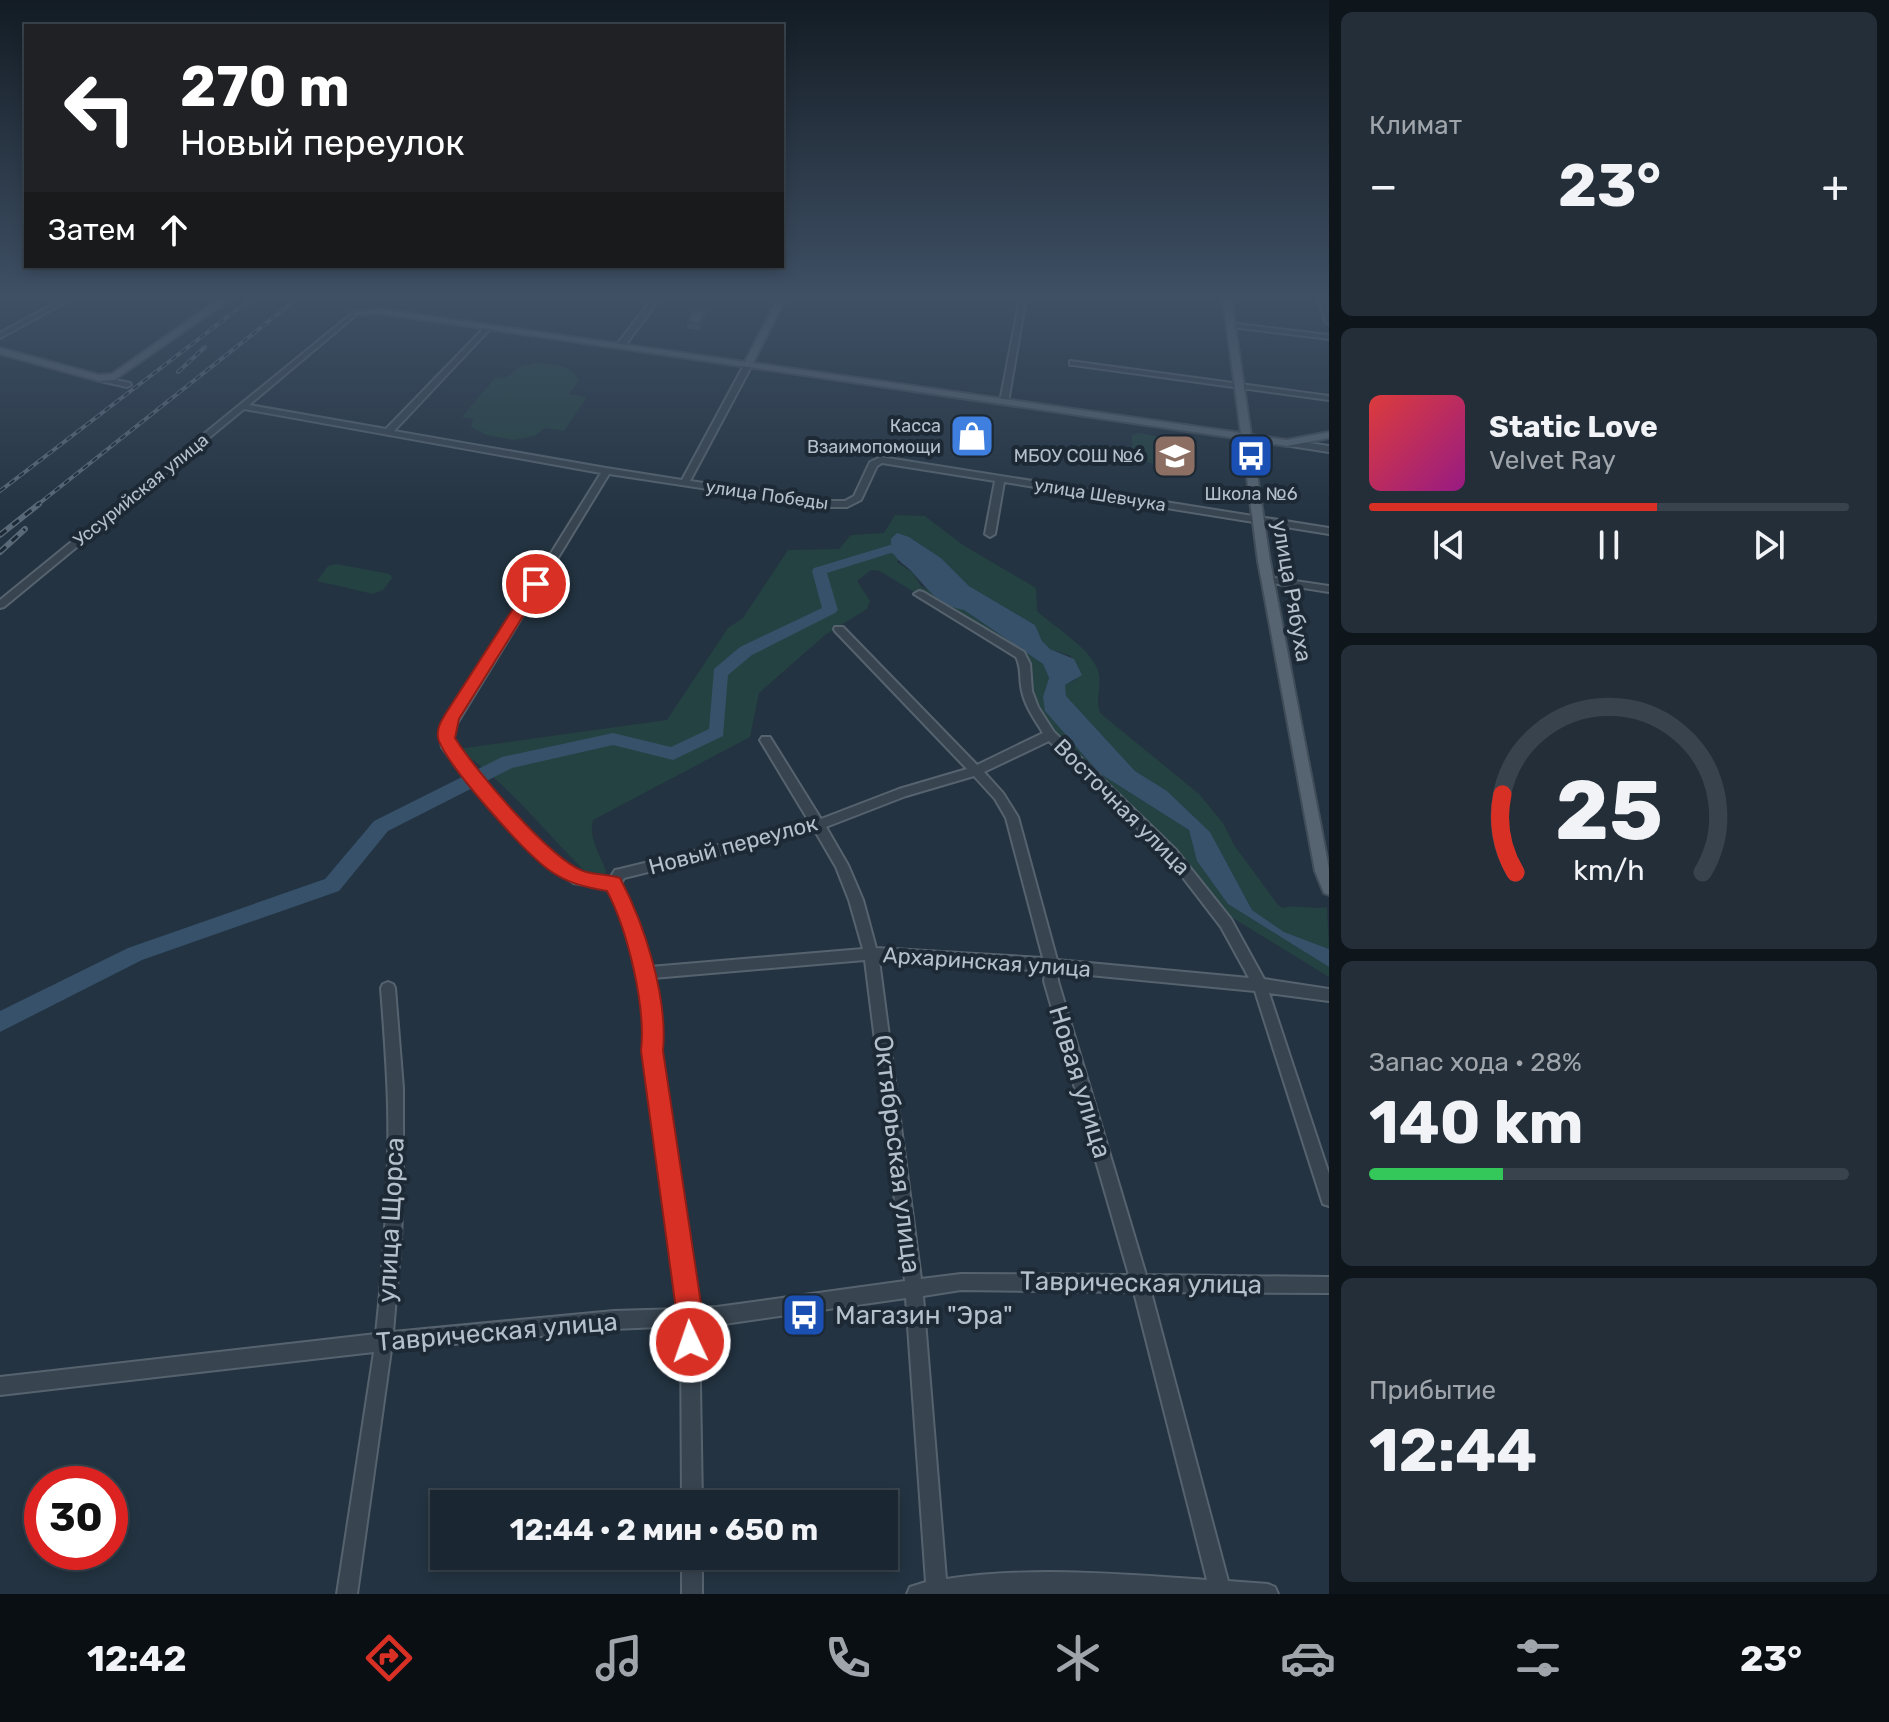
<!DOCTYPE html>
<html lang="ru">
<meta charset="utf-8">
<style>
:root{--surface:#1a2631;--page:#232e39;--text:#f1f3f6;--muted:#9fa5ab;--line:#38434d;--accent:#d93025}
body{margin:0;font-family:Rubik,sans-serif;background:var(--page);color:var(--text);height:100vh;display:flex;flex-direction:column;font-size:30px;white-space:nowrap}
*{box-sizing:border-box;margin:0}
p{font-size:26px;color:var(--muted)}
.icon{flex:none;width:44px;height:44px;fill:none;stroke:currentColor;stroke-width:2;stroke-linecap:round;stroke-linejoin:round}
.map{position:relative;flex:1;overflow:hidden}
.details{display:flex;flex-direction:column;gap:12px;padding:12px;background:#0e151b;width:560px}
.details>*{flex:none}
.guide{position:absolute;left:24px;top:24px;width:760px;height:244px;border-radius:0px;box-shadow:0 4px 12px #0003,0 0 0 2px var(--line);background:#202124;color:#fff;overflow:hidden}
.speed{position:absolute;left:24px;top:1466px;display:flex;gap:16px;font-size:40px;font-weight:700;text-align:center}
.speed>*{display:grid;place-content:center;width:104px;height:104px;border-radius:50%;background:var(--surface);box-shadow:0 4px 12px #0003,0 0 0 2px var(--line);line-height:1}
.speed .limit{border:12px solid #d22;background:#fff;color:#111}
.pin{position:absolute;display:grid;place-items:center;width:68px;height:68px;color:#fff;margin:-34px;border:4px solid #fff;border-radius:50%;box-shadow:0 2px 8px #0007}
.me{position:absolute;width:88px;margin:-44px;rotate:357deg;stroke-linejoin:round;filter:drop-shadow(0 0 6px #0008)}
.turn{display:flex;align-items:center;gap:28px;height:168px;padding:0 24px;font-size:36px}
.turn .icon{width:104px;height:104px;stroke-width:2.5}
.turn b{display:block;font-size:56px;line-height:68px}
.then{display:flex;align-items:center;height:76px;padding:0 24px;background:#0003;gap:16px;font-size:30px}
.big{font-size:60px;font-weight:700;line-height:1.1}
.details .card{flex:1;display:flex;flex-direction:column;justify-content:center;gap:12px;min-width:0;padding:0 28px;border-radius:12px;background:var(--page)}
.details .dial{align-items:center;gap:0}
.dial svg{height:208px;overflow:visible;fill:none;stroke:var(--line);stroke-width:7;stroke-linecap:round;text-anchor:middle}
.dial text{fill:var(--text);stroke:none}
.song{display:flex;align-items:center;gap:24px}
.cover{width:96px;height:96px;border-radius:12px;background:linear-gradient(135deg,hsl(0 70% 55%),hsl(310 70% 35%))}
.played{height:8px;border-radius:4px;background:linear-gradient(90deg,var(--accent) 60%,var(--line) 60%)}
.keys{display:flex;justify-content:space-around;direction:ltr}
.heat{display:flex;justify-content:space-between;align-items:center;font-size:44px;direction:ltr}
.charge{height:12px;border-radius:6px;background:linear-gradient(90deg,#34c759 28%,var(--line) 0)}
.trip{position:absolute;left:430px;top:1490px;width:468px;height:80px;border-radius:0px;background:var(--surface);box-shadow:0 4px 12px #0003,0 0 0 2px var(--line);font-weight:700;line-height:80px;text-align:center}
.tab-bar{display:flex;height:128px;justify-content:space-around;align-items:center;background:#0a0f14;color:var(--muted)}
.tab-bar .icon{width:56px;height:56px}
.tab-bar .selected{color:var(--accent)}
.tab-bar b{font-size:36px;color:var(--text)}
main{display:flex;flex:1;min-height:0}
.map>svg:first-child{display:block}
</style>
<main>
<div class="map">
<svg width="1329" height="1594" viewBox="0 0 1329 1594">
<rect width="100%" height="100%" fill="#233341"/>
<g fill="#254242">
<path d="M538,363c16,1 35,2 41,18l-10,13 18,3 -23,34 -19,-3 -11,8 -21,4 -27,-5 -15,-8 2,-8 -11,-2 34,-40 9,1 16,-12z"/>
<polygon points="1138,433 1160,437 1163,465 1132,460 1132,435"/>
<path d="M895,515l30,1 38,29 73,43 1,23c17,16 59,40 62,64 2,15 -4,24 1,38l99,81 24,29 11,22 44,60 5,3c14,-4 29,2 44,-1l2,42 -45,-17 -32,-22 -42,-78 -43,-41 -32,-20 -69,-75 -2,-11 12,-5 -5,-24 -21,-7 -8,-8 -7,-16 -66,-39 -28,-28 -32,-21 -12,25 16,11 8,13 43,24 79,54 6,14 -4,13v20l54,62 90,57 6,23 33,51 101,63v10l-111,-68 -40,-55 -41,-42 -88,-80 -17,-25 -3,-21 4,-12 -6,-12 -147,-91 -9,-1 -14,11 13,20 -3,8 -42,26 -66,58 -9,44 -157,83c-5,18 7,34 13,51l-3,7 -10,1c-45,-43 -84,-95 -135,-130l209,-29 61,-92 15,-10 45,-68 51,-1 12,-14 33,-2z"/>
<polygon points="336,564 390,574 392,578 383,590 373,594 317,581 328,566"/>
</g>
<path fill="#365169" d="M897,533l12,4 32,21 28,28 66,39 7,16 8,8 24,10 8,16 -17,10 1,11 69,75 32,20 43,41 42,78 32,22 45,17v18l-101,-63 -31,-43 -8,-31 -90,-57 -54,-62 -2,-14 6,-19 -6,-14 -79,-54c-24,-4 -35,-19 -50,-36 -11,-13 -24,-14 -23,-35z"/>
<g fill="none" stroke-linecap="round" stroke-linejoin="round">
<polygon fill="#365169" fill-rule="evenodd" points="890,545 906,548 917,558 910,562 891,553 827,573 838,610 835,613 752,655 728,675 723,736 673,760 613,745 512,768 388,831 339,891 142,960 0,1032 0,1011 128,948 325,879 374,821 502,757 613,733 671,747 709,729 714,669 740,647 822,608 812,571 814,568"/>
<g stroke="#56636e" stroke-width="4">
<g id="minor">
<polygon points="65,298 73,298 0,338 0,333"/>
<polygon points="653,298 660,298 624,347 618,347 618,343"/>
<polygon points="1020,298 1026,298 1008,402 1004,404 1000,402"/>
<polygon points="1319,298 1325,298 1329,310 1329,324 1325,322"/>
<path d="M355,311l2,1v2l-108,91 137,24 101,-104 4,2 -1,2 -96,102 212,37 76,12 62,-115 4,-2 4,2 -62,116 136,20h19l9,-5 16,-34 11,-5 448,71v6l-325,-52 -9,52 -5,3 -5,-3 10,-53 -113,-18 -5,3 -16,34 -14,7h-21l-217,-33 -158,259 3,13 17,24 86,89 25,15 28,4 5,-8 5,-1 190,-46 -50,-83 2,-3h8l51,82 78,-30 68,-20 -132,-138 -1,-2 1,-2h8l134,138 66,-32c-8,-13 -18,-27 -21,-42 -3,-12 0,-23 -6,-34l-102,-63 5,-3 4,1 101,60 6,12 2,27 6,16 16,25 122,118 55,69 33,60 65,10v12l-60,-8 60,181v32l-6,-2 -2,-6 -66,-207 -197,-19v9l88,294 183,2v16l-178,-1 77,289 40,3 7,3 3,7h-371l3,-7 16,-5 -20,-284 -189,27h-18l3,179h-20l-1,-178 -67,3 -223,21 -34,244h-20l37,-242 -374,43v-18l376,-43c8,-76 14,-152 12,-229 -1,-39 -4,-78 -7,-117l2,-4 5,-2 5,2 2,4 8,100v93l-2,59 -8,92 221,-21 66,-2 -35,-258 3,-28 -4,-24 -18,-73 -17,-37 -35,-6 -25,-16 -86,-91 -21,-29 -3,-14 162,-260 -357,-64 -240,198 -4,1v-8zM1049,741l119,117 53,69 28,51 -192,-18 -39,-143 -15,-24 -19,-21zM974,776l21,23 11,19 37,140 -167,-10 -13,-48 -15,-35 -22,-38 80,-31zM815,831l21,36 13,33 14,49 -213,18 -10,-41 -20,-41 4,-7zM865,960l40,321 -188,26 -20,1 -38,-257 3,-28 -9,-45zM879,960l166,11 -1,10 85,294 -168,-1 -40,5zM961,1290l173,2 73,288c-86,-6 -175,-14 -261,-1l-23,-283z"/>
<polygon points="1228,323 1329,335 1329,339 1231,327 1227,325"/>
<polygon points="1070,361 1329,396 1329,400 1073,365 1070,365"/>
<polygon points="96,376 130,383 131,385 127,387 96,380"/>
<polygon points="1287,440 1329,446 1329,452 1284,445 1284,441"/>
<polygon points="1268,577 1329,586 1329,592 1265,582 1265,578"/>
<rect x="682" y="1556" width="20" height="38"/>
</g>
</g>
<g stroke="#414e5a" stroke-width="4">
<g id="major">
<polygon points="226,298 236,298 215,310 114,380 99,381 0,354 0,348 99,375 112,374 209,306"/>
<polygon points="778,298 786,298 753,363 1241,433 1223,298 1231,298 1251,435 1287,440 1329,432 1329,438 1287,446 1252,441 1270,561 1329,869 1329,895 1324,893 1315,871 1258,561 1242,439 377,313 355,315 351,313 377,309 745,362"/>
</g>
</g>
<use href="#minor" fill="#384551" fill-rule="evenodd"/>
<use href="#major" fill="#566471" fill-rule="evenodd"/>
<g stroke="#596978" stroke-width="4">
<g id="rail-far1">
<polyline points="178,372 205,347"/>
<polyline points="0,491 247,302"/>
<polyline points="36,506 298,298"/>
</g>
</g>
<g stroke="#596978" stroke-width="6">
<g id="rail">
<polyline points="0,535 39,504"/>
<polyline points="0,552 25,529"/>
</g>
</g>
<use href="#rail-far1" stroke="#1d2a36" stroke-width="2" stroke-dasharray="6" stroke-linecap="butt"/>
<use href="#rail" stroke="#1d2a36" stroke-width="3" stroke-dasharray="8" stroke-linecap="butt"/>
</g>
<polygon fill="#3d4d59" points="706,318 699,330 687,328 687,322"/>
<polygon fill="#323e48" points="706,312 706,318 699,330 699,324"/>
<polygon fill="#475967" stroke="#323e48" stroke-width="2" points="694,311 706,312 699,324 687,322"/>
<linearGradient id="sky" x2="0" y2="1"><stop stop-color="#131c24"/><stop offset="0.57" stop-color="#3f5065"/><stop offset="1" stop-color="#3f5065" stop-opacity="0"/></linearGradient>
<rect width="1329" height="521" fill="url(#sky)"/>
<path fill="#d93025" stroke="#8d1f18" stroke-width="2" d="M536,580l7,4 -84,135 -4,19c20,32 95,121 128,133 12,4 25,3 37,7 25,47 48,120 43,173l40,266 1,25 -4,10 -10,4 -9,-4 -4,-10v-25l-36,-266c5,-44 -13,-120 -34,-160 -23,-4 -40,-8 -58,-21 -25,-18 -99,-101 -110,-129 -4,-10 2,-20 7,-28l85,-132z"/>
<defs>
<g id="shop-square" transform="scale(2.3)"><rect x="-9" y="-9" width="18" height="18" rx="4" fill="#3f7fe0" stroke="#1d2a36"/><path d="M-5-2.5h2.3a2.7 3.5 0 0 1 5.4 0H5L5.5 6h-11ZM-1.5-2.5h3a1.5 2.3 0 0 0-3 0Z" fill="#fff"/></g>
<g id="school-square" transform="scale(2.3)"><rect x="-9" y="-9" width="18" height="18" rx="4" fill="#8d6e63" stroke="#1d2a36"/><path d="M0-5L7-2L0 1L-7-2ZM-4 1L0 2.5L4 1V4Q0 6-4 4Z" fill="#fff"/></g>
<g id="bus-square" transform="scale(2.3)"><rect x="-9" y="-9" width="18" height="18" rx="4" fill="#1a4fb4" stroke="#1d2a36"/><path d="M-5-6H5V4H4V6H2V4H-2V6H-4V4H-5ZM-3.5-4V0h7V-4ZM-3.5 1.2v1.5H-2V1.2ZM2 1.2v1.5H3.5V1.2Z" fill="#fff"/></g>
</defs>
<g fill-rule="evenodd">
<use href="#shop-square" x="972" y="436"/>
<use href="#school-square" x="1175" y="456"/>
<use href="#bus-square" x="1251" y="456"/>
<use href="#bus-square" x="804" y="1315"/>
</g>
<g text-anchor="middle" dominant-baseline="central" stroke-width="8" stroke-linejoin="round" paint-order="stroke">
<g font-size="18" fill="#b4c0cb" stroke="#1d2a36" text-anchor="end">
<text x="941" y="426">Касса<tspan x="941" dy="21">Взаимопомощи</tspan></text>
<text x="1144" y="456">МБОУ СОШ №6</text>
<text x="1251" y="494" text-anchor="middle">Школа №6</text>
</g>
<g font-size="18" fill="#b4c0cb" stroke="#1d2a36">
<text transform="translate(141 490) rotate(-39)">Уссурийская улица</text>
<text transform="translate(767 495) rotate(8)">улица Победы</text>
<text transform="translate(1100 495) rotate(9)">улица Шевчука</text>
</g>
<g font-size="22" fill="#b4c0cb" stroke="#1d2a36">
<text transform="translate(1292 591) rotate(80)">улица Рябуха</text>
<text transform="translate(1122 807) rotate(45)">Восточная улица</text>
<text transform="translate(733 845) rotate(-15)">Новый переулок</text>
<text transform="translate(987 962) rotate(4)">Архаринская улица</text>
</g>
<g font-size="26" fill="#b4c0cb" stroke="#1d2a36">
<text transform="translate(1080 1082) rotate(73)">Новая улица</text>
<text transform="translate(897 1154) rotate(83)">Октябрьская улица</text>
<text transform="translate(391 1220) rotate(-87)">улица Щорса</text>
<text transform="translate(1141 1283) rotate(1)">Таврическая улица</text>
<text transform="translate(497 1332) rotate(-5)">Таврическая улица</text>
</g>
<g font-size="26" fill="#b4c0cb" stroke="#1d2a36" text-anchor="start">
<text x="835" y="1315">Магазин "Эра"</text>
</g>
</g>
</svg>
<div class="speed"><div class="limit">30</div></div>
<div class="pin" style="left:536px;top:584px;background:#d93025"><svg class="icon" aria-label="arrive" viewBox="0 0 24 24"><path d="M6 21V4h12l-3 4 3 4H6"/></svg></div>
<svg class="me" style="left:690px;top:1342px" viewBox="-20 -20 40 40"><circle r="17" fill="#d93025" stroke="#fff" stroke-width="3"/><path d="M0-11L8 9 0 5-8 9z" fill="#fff"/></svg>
<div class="trip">12:44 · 2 мин · 650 m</div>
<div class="guide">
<div class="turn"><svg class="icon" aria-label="left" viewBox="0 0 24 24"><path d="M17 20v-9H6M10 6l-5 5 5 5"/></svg><div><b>270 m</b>Новый переулок</div></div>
<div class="then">Затем<svg class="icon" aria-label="ahead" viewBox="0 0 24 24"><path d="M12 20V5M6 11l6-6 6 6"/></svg></div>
</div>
</div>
<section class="details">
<div class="card"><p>Климат</p>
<div class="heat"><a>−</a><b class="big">23°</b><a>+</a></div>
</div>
<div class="card">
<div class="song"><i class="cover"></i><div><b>Static Love</b><p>Velvet Ray</p></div></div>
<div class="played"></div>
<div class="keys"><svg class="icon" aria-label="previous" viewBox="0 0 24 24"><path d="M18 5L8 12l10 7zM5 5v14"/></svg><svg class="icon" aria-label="pause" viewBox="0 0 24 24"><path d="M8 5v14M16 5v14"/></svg><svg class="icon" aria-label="next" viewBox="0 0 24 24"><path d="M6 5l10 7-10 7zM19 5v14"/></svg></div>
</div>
<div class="card dial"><svg viewBox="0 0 100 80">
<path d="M14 69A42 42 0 1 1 86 69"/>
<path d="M14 69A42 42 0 0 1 9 39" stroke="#d93025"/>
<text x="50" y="56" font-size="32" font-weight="700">25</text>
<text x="50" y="72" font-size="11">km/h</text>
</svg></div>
<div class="card"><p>Запас хода · 28%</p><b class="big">140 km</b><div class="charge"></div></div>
<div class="card"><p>Прибытие</p><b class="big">12:44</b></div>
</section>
</main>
<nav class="tab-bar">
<b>12:42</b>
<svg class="icon selected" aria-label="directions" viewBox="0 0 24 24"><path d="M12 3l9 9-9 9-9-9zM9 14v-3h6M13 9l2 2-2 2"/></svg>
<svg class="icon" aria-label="music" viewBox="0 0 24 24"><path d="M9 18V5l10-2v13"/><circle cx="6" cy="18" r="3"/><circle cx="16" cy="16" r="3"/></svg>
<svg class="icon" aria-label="phone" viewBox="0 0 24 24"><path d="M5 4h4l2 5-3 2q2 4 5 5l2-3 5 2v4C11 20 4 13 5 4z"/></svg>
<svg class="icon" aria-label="climate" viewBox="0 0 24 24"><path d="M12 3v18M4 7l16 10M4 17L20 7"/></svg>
<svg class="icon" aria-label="car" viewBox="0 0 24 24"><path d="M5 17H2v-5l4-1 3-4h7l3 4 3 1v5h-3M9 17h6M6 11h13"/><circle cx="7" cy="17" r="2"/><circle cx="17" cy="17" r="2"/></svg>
<svg class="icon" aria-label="filters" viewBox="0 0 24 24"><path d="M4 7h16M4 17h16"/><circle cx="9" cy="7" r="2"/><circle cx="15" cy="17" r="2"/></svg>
<b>23°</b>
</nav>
